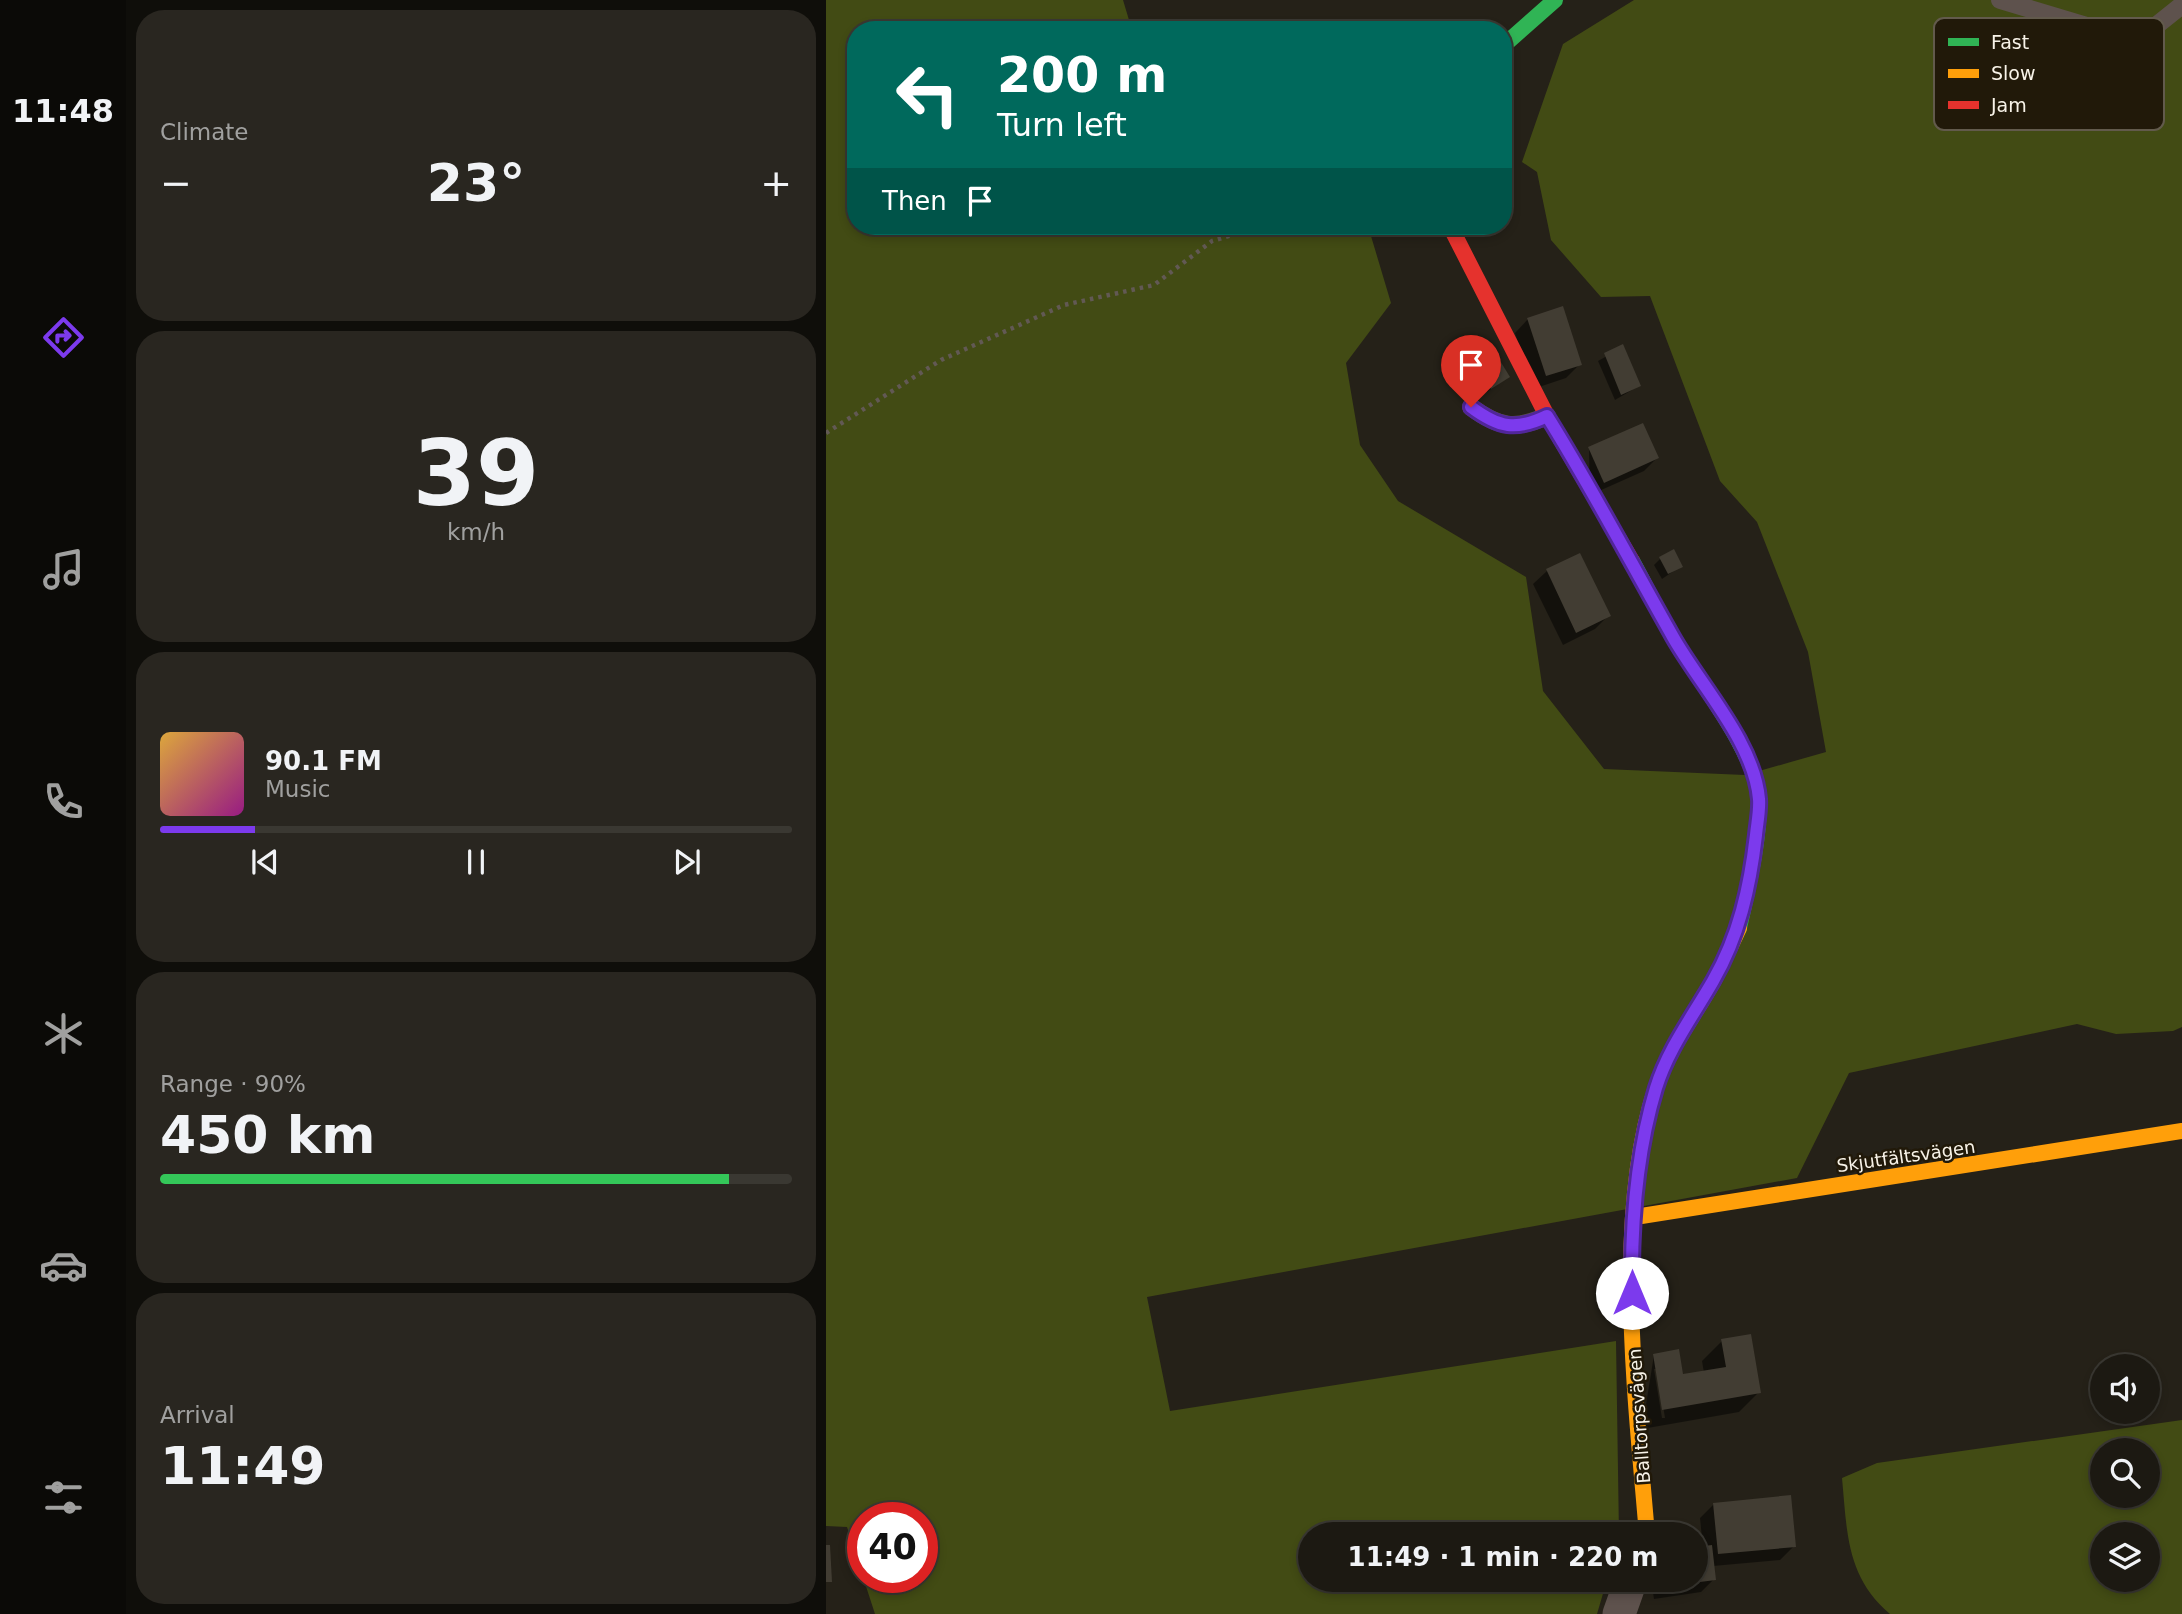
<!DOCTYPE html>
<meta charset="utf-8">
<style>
:root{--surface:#1c1912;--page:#292620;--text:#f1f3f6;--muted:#a0a09f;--line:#3a3832;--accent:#7c3aed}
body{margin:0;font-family:"DejaVu Sans",sans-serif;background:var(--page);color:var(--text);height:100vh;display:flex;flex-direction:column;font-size:26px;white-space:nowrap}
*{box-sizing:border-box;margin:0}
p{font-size:23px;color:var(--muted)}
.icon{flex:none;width:38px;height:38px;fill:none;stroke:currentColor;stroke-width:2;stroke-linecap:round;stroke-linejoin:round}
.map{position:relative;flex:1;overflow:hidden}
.sheet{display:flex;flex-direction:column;gap:10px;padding:10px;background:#0f0e0a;width:700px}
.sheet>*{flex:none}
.top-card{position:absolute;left:21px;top:21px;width:665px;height:214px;border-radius:28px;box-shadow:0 4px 10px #0003,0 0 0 2px var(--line);background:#00695c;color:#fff;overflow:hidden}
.buttons{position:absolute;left:1264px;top:1354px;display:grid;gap:14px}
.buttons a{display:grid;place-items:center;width:70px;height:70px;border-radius:50%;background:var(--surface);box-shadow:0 4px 10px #0003,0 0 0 2px var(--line);font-size:35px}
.speed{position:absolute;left:21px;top:1502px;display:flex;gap:14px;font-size:35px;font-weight:700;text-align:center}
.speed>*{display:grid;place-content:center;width:91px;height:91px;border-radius:50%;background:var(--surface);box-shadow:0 4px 10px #0003,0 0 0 2px var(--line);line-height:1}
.speed .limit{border:10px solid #d22;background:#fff;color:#111}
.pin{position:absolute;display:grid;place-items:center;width:60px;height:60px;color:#fff;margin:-72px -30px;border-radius:50% 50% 50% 0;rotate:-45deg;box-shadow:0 0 7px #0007}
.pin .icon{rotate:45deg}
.me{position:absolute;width:77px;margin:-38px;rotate:0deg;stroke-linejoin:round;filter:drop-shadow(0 0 5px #0008)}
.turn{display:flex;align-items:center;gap:24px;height:147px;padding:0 35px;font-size:32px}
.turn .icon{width:91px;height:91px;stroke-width:2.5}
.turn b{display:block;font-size:49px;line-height:60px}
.then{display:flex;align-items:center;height:66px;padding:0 35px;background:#0003;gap:14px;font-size:26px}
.big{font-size:52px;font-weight:700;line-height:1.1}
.sheet .widget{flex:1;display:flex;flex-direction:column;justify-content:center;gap:10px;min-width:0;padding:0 24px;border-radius:28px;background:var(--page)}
.sheet .dial{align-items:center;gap:0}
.dial b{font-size:91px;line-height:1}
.song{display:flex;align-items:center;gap:21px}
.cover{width:84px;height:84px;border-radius:10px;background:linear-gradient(135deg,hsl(40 70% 55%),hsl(310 70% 35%))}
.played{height:7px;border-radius:4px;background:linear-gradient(90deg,var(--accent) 15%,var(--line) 15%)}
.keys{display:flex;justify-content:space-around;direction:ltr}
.heat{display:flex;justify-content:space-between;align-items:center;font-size:38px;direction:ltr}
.charge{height:10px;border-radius:5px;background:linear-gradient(90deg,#34c759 90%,var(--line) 0)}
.trip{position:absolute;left:472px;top:1522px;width:410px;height:70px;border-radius:35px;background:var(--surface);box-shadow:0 4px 10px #0003,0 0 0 2px var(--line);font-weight:700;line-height:70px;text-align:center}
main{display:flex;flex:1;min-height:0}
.menu{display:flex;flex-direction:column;width:126px;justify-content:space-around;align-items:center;background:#0b0a07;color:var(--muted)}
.menu .icon{width:49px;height:49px}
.menu .selected{color:var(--accent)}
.menu b{font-size:32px;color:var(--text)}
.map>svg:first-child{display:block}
</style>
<main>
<nav class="menu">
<b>11:48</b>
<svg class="icon selected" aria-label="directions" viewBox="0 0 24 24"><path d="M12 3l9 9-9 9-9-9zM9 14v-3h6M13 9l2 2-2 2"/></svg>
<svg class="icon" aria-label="music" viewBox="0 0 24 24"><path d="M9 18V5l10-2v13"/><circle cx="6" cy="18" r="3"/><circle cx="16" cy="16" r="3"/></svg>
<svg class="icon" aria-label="phone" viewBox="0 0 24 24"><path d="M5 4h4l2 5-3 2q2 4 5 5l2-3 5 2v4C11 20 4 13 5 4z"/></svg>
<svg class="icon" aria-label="climate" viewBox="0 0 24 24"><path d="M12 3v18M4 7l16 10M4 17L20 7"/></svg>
<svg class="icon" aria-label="car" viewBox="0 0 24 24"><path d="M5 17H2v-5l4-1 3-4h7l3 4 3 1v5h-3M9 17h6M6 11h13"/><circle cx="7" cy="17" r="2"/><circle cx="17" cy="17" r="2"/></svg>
<svg class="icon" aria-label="filters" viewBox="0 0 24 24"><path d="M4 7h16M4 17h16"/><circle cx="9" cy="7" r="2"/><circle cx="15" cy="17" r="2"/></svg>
</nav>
<section class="sheet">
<div class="widget"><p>Climate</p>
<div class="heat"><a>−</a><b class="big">23°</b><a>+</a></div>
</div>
<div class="widget dial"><b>39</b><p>km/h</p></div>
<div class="widget">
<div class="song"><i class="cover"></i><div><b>90.1 FM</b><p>Music</p></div></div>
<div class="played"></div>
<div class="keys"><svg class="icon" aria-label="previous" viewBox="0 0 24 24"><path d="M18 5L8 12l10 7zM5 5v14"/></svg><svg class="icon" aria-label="pause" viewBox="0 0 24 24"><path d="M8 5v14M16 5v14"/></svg><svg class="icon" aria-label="next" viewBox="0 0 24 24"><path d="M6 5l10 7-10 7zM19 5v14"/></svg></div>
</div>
<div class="widget"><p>Range · 90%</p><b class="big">450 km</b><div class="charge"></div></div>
<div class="widget"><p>Arrival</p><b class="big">11:49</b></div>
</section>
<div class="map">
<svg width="1356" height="1614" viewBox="0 0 1356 1614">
<rect width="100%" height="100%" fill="#252118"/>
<g fill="#424b14" fill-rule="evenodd">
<polygon points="0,0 297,0 306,30 30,30 30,226 490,226 505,234 545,236 565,303 520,363 534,445 572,501 700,577 717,691 778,769 919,775 1000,752 982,652 931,522 894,481 824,296 775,297 725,240 711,172 696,162 737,44 808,0 1356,0 1356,1027 1347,1031 1290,1034 1251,1024 1023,1073 971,1178 321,1297 344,1411 790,1341 793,1535 485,1535 485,1580 781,1580 771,1614 49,1614 37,1577 96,1577 96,1517 37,1517 37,1575 21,1527 0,1526"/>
<path d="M1356,1420v194h-292c-44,-37 -43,-83 -48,-136l35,-15zM1276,1451h45v45h-45zM1276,1535h45v45h-45z"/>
</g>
<g fill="#0007" fill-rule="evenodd">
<polygon points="702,319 754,364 740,378 707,389 689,333"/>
<polygon points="797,347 813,386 789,400 772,361"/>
<polygon points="650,364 682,377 658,394 644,370"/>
<polygon points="763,449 831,458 818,471 764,495"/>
<polygon points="753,555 782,616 769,629 737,645 707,584 721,571"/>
<polygon points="834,559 855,566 836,579 828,565"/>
<path d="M896,1341l37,51 -20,20 -97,17 12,-74 28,21 22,-3 -2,-12zM828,1369h3l8,49h-3z"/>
<polygon points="888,1504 968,1546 954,1560 887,1566 888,1579 875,1592 828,1599 825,1580 870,1580 870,1549 877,1548 874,1518"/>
</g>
<g fill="#423d33">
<polygon points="737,306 756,365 720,376 701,318"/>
<polygon points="797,344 815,386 795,395 778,353"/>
<polygon points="668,351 684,377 665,389 649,363"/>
<polygon points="817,423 833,458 778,483 762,447"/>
<polygon points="848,549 857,567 842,574 833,557"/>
<polygon points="754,553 785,616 750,633 720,569"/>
<polygon points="925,1334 935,1393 836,1410 827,1354 853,1349 857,1374 900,1367 895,1339"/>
<polygon points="965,1495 970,1547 892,1554 887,1503"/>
<polygon points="0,1545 4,1545 6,1582 0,1582"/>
<polygon points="886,1545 890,1580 841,1586 840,1580 870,1580 870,1547"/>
</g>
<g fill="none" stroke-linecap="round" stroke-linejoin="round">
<polyline stroke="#625954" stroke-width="4.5" stroke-dasharray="3.5 5" stroke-linecap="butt" points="0,433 115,360 238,305 328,285 386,241 437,226"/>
<g stroke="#5e524d" stroke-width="18">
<polyline points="1174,0 1281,32 1321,33 1356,5"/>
<path d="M645,407c28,21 45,23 76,9"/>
</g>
<polyline stroke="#5e524d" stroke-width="33" points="793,1614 805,1580"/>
<g stroke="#30b455" stroke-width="16">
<polyline points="677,46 729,0"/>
<path d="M806,561c15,27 28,55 43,80 24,40 84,115 84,160 0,42 -11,86 -20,127"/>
</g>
<g stroke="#ff9f0a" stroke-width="16">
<polyline points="809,1217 1356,1131"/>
<path d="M821,1535c-11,-135 -34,-318 9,-448 13,-39 38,-71 58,-107 9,-17 17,-35 25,-52"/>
</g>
<polyline stroke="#e5322d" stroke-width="16" points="624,226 721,416 806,561"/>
</g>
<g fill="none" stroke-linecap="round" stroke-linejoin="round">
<g stroke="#51269a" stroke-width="18">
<path id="route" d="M645,407c28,21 45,24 76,9 45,72 84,147 126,221 27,48 81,105 86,162 1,11 -2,25 -3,36 -6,52 -17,101 -43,146 -20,35 -45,68 -57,107 -20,66 -25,137 -24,205"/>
</g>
<use href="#route" stroke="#7c3aed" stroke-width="12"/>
</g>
<g text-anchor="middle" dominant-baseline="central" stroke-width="5" stroke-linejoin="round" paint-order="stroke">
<g font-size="18" fill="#f8f3e8" stroke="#211909">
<text transform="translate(1080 1156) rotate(-8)">Skjutfältsvägen</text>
<text transform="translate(813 1416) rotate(-94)">Balltorpsvägen</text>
</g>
</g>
<rect x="1108" y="18" width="230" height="112" rx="10" fill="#211909" stroke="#625a4c" stroke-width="2"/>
<rect x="1122" y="38" width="31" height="8" fill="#30b455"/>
<rect x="1122" y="69" width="31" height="9" fill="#ff9f0a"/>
<rect x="1122" y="101" width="31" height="8" fill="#e5322d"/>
<g font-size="19" fill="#f8f3e8">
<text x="1165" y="49">Fast</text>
<text x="1165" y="80">Slow</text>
<text x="1165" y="112">Jam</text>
</g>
</svg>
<div class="buttons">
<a><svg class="icon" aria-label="sound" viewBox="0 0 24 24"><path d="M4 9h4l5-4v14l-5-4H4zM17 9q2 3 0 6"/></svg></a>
<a><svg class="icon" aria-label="search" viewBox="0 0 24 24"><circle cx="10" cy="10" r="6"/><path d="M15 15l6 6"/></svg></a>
<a><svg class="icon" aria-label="layers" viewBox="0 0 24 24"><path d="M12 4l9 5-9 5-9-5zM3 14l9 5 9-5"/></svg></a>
</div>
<div class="speed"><div class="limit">40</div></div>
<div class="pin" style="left:645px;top:407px;background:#d93025"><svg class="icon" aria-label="arrive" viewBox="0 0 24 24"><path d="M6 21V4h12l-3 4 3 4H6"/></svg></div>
<svg class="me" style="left:806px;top:1293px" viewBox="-20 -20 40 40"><circle r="19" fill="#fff"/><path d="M0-13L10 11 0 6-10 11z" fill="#7c3aed"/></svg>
<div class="trip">11:49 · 1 min · 220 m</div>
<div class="top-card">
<div class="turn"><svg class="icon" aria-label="left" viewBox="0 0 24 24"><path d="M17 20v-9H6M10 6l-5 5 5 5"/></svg><div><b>200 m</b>Turn left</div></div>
<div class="then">Then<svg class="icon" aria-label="arrive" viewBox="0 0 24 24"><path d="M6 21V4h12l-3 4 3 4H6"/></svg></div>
</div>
</div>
</main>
